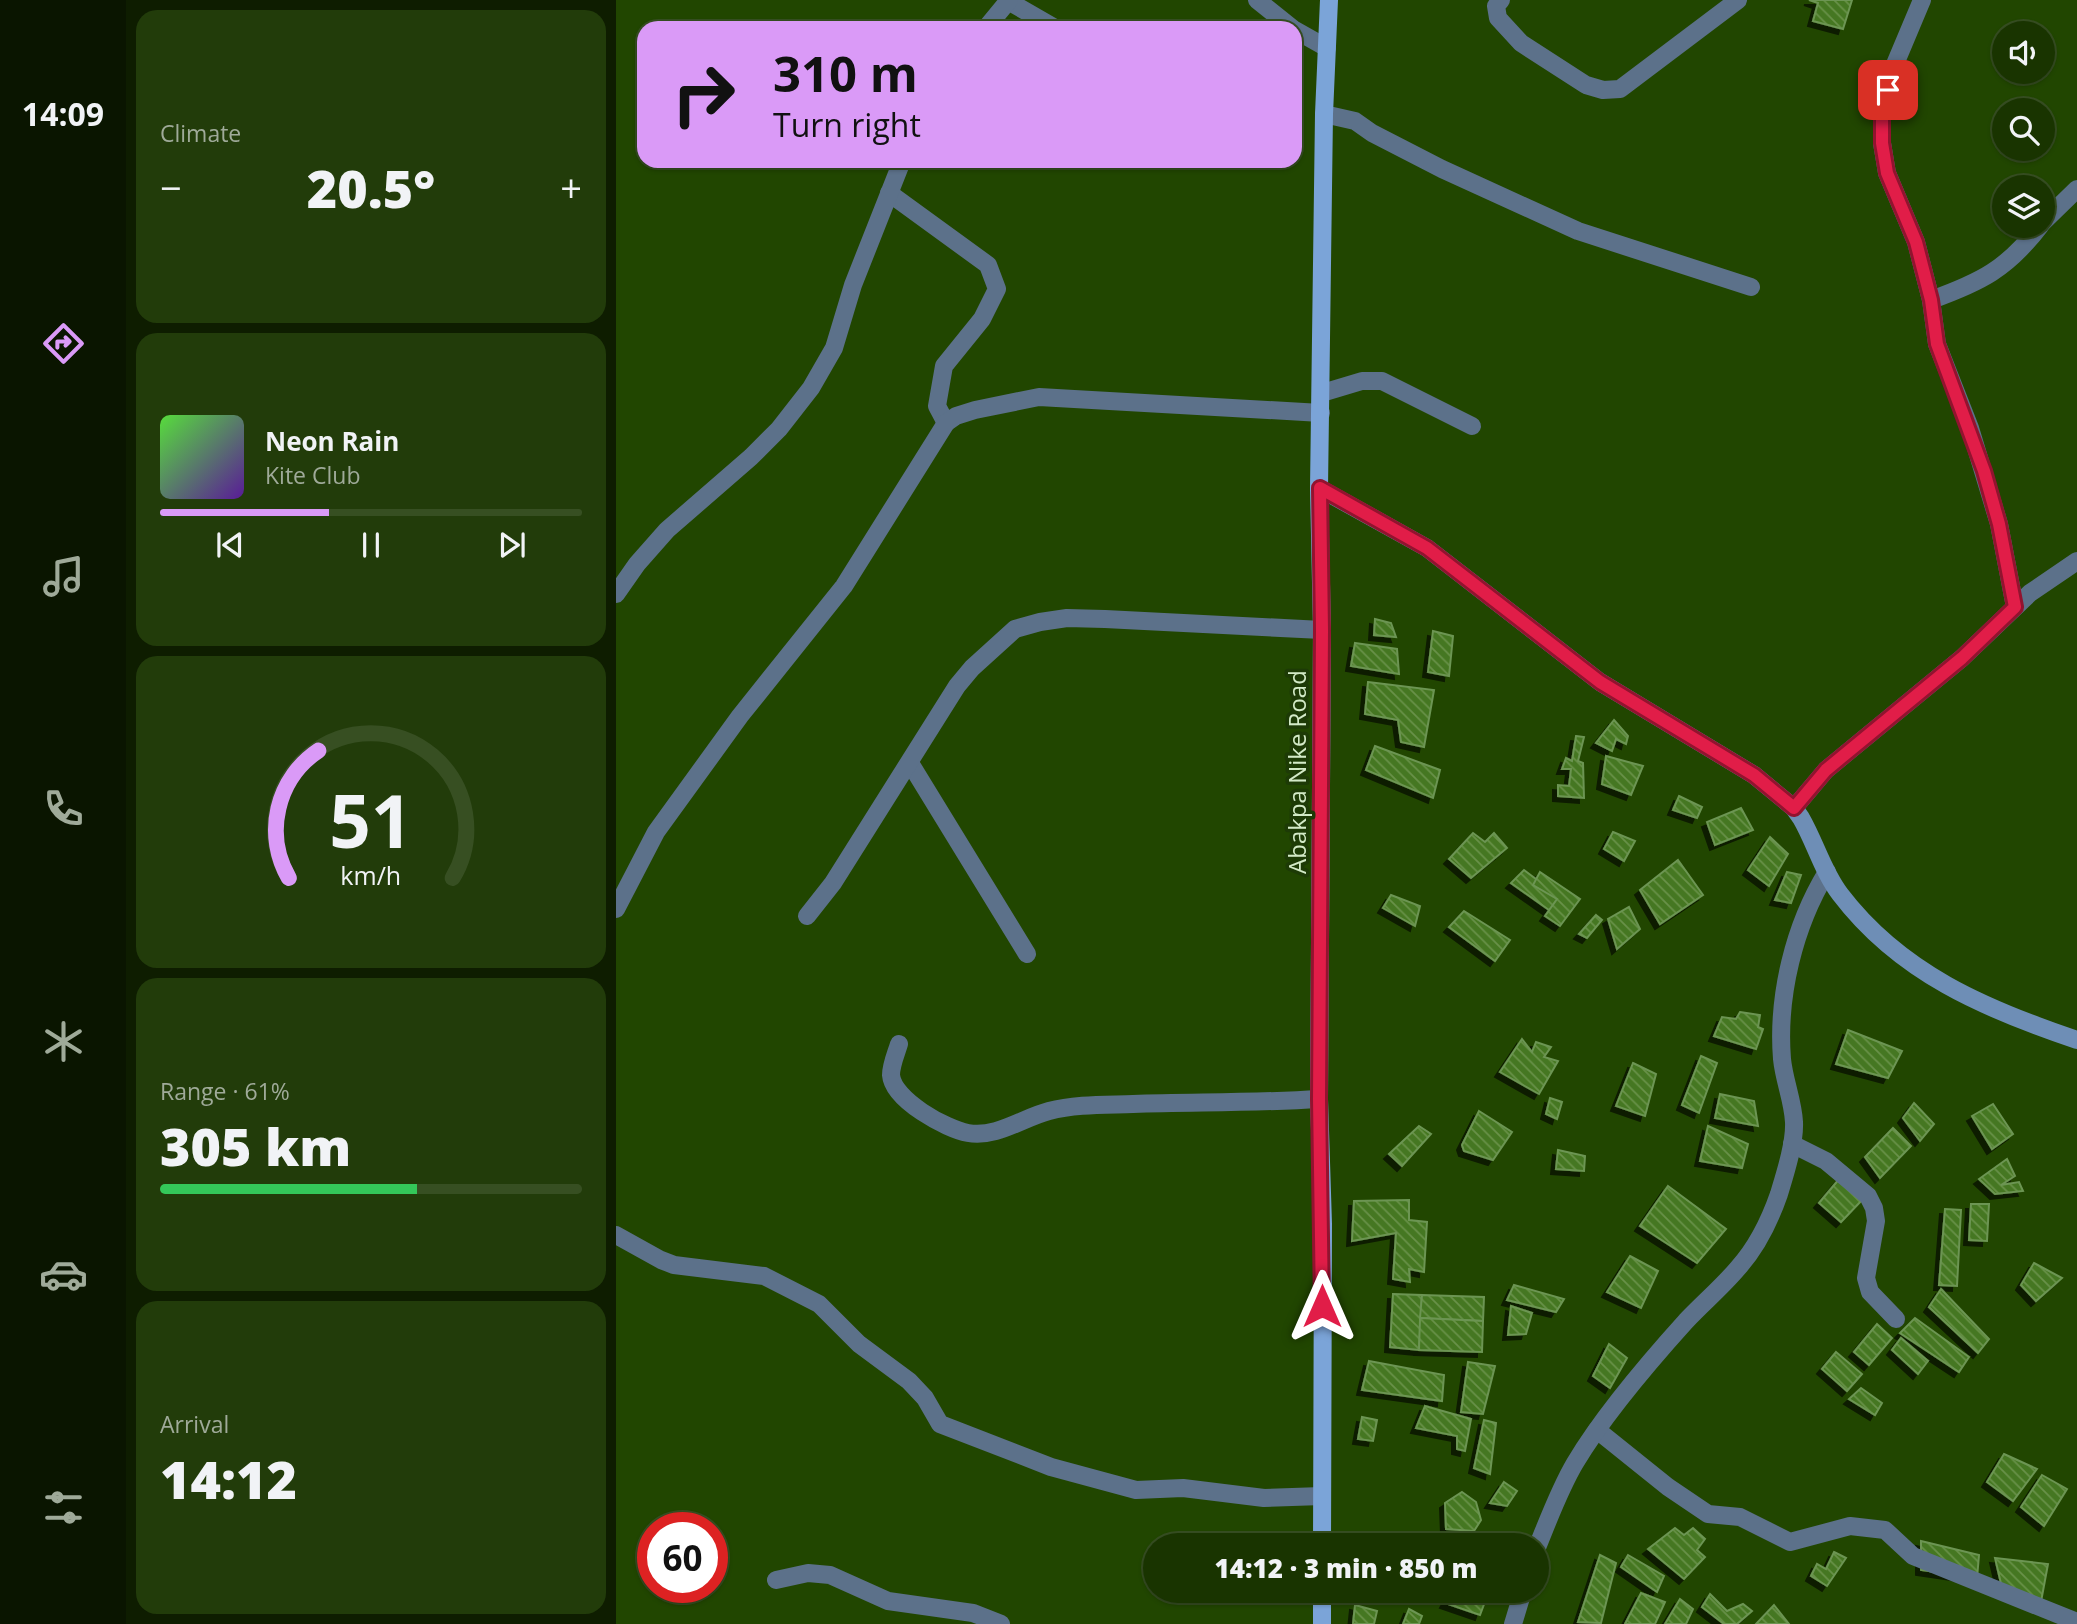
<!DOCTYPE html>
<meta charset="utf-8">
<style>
:root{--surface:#193400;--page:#223c0a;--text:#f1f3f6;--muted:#9faa99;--line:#374f22;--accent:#da9af7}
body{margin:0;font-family:"Open Sans",sans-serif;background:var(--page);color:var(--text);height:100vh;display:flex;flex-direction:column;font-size:26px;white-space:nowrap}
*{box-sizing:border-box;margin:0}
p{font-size:23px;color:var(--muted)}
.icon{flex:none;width:38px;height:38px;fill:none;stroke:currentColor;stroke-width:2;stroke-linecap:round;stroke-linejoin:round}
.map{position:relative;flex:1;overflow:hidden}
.panel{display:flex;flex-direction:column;gap:10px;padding:10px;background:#0e1d00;width:490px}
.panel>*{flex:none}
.guide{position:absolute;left:21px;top:21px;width:665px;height:147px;border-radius:21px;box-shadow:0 2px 5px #0004,0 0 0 2px var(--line);background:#da9af7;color:#111;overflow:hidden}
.fabs{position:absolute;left:1376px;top:21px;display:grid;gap:14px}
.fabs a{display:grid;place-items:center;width:63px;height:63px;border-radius:50%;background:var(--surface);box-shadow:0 2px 5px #0004,0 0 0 2px var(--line);font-size:35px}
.speed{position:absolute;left:21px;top:1512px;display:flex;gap:14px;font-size:35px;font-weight:700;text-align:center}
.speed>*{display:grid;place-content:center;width:91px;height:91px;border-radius:50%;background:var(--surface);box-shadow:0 2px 5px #0004,0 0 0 2px var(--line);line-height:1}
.speed .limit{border:10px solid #d22;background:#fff;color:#111}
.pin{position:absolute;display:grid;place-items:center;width:60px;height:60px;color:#fff;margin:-30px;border-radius:14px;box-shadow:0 4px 10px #0006}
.me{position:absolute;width:77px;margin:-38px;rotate:0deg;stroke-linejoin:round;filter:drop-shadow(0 0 5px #0008)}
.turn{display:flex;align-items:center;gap:24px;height:147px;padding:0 21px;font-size:32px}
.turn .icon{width:91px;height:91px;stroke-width:2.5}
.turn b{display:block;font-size:49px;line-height:60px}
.big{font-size:52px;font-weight:800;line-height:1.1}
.panel .tile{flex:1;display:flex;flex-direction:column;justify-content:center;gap:10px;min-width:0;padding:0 24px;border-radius:21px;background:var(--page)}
.panel .dial{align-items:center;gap:0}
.dial svg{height:182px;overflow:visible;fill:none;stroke:var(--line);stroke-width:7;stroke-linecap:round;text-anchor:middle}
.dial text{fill:var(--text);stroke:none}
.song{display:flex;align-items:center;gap:21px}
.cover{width:84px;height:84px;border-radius:10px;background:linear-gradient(135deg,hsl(110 70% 55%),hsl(270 70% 35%))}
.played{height:7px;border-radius:4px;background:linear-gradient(90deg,var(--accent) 40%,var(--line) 40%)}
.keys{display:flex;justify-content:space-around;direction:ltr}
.heat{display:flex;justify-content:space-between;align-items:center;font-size:38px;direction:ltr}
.charge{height:10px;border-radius:5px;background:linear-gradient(90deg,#34c759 61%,var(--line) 0)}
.trip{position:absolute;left:527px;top:1533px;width:406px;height:70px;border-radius:35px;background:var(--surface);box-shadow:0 2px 5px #0004,0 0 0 2px var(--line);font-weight:800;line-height:70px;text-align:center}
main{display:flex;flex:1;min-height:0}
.menu{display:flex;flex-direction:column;width:126px;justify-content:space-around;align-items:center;background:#0a1500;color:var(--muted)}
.menu .icon{width:49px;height:49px}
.menu .on{color:var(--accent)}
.menu b{font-size:32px;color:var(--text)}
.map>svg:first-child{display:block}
</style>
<main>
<nav class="menu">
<b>14:09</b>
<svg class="icon on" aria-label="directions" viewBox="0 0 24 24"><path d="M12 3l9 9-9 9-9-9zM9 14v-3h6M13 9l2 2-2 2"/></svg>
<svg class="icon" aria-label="music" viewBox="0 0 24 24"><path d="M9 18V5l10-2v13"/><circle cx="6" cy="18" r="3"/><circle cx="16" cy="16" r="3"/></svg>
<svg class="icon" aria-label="phone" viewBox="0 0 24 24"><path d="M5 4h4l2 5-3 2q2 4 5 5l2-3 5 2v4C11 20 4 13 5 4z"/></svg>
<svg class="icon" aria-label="climate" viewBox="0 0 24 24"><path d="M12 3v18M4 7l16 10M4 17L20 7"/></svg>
<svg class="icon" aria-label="car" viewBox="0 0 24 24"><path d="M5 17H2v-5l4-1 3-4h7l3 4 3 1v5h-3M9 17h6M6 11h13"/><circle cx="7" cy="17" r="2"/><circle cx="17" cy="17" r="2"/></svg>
<svg class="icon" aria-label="filters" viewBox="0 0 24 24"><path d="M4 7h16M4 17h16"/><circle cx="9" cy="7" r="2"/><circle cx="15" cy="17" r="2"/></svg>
</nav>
<section class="panel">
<div class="tile"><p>Climate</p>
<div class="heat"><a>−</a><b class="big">20.5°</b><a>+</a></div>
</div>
<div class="tile">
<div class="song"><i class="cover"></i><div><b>Neon Rain</b><p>Kite Club</p></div></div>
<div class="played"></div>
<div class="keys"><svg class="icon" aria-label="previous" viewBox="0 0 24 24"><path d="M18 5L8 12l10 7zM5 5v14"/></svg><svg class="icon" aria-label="pause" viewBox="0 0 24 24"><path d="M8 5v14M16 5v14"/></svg><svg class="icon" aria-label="next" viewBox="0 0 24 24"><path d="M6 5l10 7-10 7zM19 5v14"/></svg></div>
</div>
<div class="tile dial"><svg viewBox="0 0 100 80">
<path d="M14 69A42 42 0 1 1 86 69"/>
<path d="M14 69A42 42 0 0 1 27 13" stroke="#da9af7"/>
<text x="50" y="56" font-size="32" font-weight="700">51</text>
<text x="50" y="72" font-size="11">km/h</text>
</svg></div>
<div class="tile"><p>Range · 61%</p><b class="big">305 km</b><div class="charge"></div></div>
<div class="tile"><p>Arrival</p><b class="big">14:12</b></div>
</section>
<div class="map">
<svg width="1461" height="1624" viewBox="0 0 1461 1624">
<defs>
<pattern id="building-back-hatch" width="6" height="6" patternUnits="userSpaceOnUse" patternTransform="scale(1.75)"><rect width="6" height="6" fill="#457720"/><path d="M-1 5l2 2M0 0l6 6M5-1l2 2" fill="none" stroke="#689149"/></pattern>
<filter id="shadow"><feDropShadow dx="-5" dy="5" stdDeviation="0" flood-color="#0009"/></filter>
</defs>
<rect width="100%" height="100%" fill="#214600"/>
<g fill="url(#building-back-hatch)" stroke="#6c9553" stroke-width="2" filter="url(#shadow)">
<polygon points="1193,0 1236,0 1227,29 1197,21 1202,3"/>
<polygon points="759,619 775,623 780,637 758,635"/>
<polygon points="817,631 837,636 833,676 812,672"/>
<polygon points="739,643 781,649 783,674 735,666"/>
<polygon points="752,682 818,690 808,747 785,742 782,720 749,714"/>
<polygon points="998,720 1012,736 1010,744 1000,739 996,751 980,743"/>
<polygon points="960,736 968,737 962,761 967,763 968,798 942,796 942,785 953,786 955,769 946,769 950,758 956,761"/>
<polygon points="759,746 824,770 817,798 750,770"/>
<polygon points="990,756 1027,766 1015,795 986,784"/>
<polygon points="1063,796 1086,807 1081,818 1057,810"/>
<polygon points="1125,808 1137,830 1099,845 1091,822"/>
<polygon points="997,832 1019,841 1008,861 988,849"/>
<polygon points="857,833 869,842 878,833 891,848 855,878 833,859"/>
<polygon points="1154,837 1172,854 1153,886 1132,870"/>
<polygon points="1062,860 1087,895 1044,924 1024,890"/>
<polygon points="908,870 945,898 933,910 895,883"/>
<polygon points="924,872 964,899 944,926 929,916 941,899 917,885"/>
<polygon points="1171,872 1185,875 1175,903 1159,900"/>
<polygon points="775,895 804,906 799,926 767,908"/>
<polygon points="1013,907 1024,929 1001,949 992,919"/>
<polygon points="848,911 894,940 879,961 833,927"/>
<polygon points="980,915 986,920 971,938 963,934"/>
<polygon points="1124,1012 1144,1015 1142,1027 1147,1029 1140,1049 1098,1036 1106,1017 1120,1019"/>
<polygon points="1232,1030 1286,1051 1272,1078 1220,1064"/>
<polygon points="906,1039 916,1052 920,1042 935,1047 928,1057 942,1061 923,1094 884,1072"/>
<polygon points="1085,1056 1101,1063 1083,1113 1066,1105"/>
<polygon points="1017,1063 1040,1074 1029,1116 1000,1106"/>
<polygon points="1104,1094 1138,1101 1142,1126 1099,1118"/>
<polygon points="934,1098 946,1102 941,1119 930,1114"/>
<polygon points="1298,1103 1318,1124 1304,1141 1287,1118"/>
<polygon points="1377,1104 1397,1134 1376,1149 1356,1116"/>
<polygon points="863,1111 896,1132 877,1160 848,1151 846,1145"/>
<polygon points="803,1126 815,1134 786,1166 773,1154"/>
<polygon points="1092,1126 1132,1144 1126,1168 1084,1161"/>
<polygon points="1277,1128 1295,1146 1264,1178 1249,1157"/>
<polygon points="942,1150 969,1156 968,1171 940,1169"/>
<polygon points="1391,1159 1399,1176 1385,1185 1403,1182 1407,1191 1379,1194 1363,1179"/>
<polygon points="1224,1178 1247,1199 1225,1222 1203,1203"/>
<polygon points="1052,1186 1110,1229 1081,1263 1024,1226"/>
<polygon points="793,1200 793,1220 811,1222 808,1272 793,1269 794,1282 777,1279 780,1233 736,1241 738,1201"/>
<polygon points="1355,1204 1373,1204 1371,1241 1353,1240"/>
<polygon points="1329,1209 1345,1210 1341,1286 1323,1285"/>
<polygon points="1014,1256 1042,1271 1025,1308 991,1292"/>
<polygon points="1418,1263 1446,1278 1420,1301 1405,1285"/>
<polygon points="898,1285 948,1299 940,1312 891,1300"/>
<polygon points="1325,1289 1373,1339 1362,1353 1313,1307"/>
<polygon points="777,1294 806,1295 803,1350 774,1347"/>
<polygon points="806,1295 868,1297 867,1321 804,1318"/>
<polygon points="895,1306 916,1313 910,1334 892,1335"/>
<polygon points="804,1318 867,1321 866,1352 803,1350"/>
<polygon points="1299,1318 1353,1357 1343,1372 1284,1333"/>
<polygon points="1261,1324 1276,1338 1253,1365 1238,1352"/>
<polygon points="1285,1338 1312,1361 1302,1374 1276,1350"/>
<polygon points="993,1344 1011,1358 994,1388 977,1376"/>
<polygon points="1220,1352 1246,1374 1231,1391 1206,1369"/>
<polygon points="753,1361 828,1375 826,1401 746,1390"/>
<polygon points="852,1362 879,1366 867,1414 845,1412"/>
<polygon points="1245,1388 1266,1403 1259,1415 1233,1399"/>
<polygon points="809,1406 855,1419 849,1451 841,1449 841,1436 800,1428"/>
<polygon points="746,1417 761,1420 757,1441 742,1439"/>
<polygon points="868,1420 880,1423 874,1474 858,1468"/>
<polygon points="1388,1454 1421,1469 1397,1501 1371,1482"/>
<polygon points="1426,1475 1451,1489 1428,1526 1405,1507"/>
<polygon points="888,1482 901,1491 891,1506 874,1503"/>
<polygon points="846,1492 860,1502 865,1520 858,1531 830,1529 829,1503"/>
<polygon points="1059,1528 1068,1535 1077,1528 1089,1539 1081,1550 1089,1557 1068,1579 1032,1549"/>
<polygon points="821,1540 849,1540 848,1545 819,1545"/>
<polygon points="1305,1541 1363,1555 1361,1578 1305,1570"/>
<polygon points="1218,1552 1230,1558 1211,1586 1195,1576 1201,1564 1210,1569"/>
<polygon points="984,1555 1000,1563 985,1623 962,1622"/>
<polygon points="1012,1555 1048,1576 1041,1592 1005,1567"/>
<polygon points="1379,1558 1432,1564 1424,1607 1387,1592"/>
<polygon points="836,1591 873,1591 864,1615 829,1603"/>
<polygon points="1025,1593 1049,1602 1039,1624 1009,1624"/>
<polygon points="1094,1594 1111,1611 1127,1604 1136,1611 1121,1624 1108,1624 1086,1607"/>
<polygon points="1064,1599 1077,1609 1070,1624 1049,1624"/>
<polygon points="739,1605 761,1611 758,1624 737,1624"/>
<polygon points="1158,1605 1173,1624 1140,1624"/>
<polygon points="793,1609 806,1616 803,1624 787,1624"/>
</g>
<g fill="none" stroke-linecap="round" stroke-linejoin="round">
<g stroke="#5c718a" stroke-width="18">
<polyline points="641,0 676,28"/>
<polyline points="885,0 880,6 882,18 905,43 970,85 987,90 1004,89 1122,0"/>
<polyline points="1306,0 1277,69 1266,112 1266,143 1271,173 1300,242 1315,300 1321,344 1354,428 1383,524 1399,607"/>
<polyline points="392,1 439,28"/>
<polyline points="370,28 393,0"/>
<polyline points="679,30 711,48"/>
<polyline points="708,114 739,121 756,133 826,169 962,231 1135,287"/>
<polyline points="273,193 372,265 381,289 366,319 328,366 321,406 330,423"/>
<polyline points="1426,223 1461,189"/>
<path d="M1315,300c50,-18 76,-31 109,-74"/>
<polyline points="706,393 746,381 766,381 856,426"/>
<polyline points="0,594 21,564 51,530 135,457 163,429 195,388 218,348 237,285 286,161"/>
<polyline points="294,763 411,954"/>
<polyline points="1178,808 1210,770 1346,658 1414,593 1461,561"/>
<polyline points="0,909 40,832 124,716 228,586 330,423 340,416 359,410 423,397 705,413"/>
<polyline points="191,916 217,883 341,686 356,668 399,629 424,622 451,618 489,619 706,630"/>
<path d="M283,1044c-3,10 -8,21 -8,31 2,25 55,54 77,58 29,5 54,-15 81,-22 27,-7 57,-6 84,-7 63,-2 124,-1 186,-5"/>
<polyline points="1176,1144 1210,1161 1252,1196 1258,1208 1260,1221 1250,1278 1254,1292 1280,1319"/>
<polyline points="0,1235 45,1260 58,1265 148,1276 203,1304 243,1344 293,1381 309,1398 324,1424 435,1467 520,1490 567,1488 648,1498 706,1496"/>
<polyline points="981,1430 1052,1487 1092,1514 1124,1517 1174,1542 1234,1526 1269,1530 1297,1556 1461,1622"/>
<path d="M920,1550c12,-29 23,-60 39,-87 28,-47 74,-101 111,-142 17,-18 36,-34 52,-53 18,-20 32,-48 41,-74 6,-20 16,-51 15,-72 -1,-21 -10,-42 -12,-63 -5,-63 12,-133 45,-187"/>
<polyline points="160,1580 192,1573 214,1575 272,1601 357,1613 385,1624"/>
<polyline points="897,1624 907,1591"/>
</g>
<path stroke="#6e8eb6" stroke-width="18" d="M703,488l108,60 173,134 154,93 40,33 7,10c14,24 22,54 39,76 60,79 145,115 237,146"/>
<g stroke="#7ba4d8" stroke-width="18">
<polyline points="706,1545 707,1224 703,1099 706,630 703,488 708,114 713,0"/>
<polyline points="706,1591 706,1624"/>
</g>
</g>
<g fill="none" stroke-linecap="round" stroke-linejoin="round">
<g stroke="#92132f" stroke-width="18">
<polyline id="route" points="706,1306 703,1099 706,630 704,488 811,548 984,682 1138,775 1178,808 1210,770 1346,658 1399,607 1383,524 1368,471 1321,344 1315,300 1300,242 1271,173 1266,143 1266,112 1272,90"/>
</g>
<use href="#route" stroke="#e11d48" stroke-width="12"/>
</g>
<g text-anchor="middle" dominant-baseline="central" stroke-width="7" stroke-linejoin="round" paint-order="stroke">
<g font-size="24" fill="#d3eac7" stroke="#1d3a06">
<text transform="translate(680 772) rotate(-90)">Abakpa Nike Road</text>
</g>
</g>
</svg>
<div class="fabs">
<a><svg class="icon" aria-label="sound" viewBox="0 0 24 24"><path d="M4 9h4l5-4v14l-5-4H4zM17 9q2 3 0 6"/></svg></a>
<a><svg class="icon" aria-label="search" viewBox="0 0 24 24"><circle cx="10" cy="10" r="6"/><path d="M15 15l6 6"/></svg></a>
<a><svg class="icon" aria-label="layers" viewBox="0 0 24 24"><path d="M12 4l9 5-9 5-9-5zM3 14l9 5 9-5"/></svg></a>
</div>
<div class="speed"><div class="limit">60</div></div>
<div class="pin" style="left:1272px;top:90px;background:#d93025"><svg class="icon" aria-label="arrive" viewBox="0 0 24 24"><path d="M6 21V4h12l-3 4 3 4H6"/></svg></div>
<svg class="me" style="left:706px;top:1306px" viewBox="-20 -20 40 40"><path d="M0-17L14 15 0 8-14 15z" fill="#e11d48" stroke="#fff" stroke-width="4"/></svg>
<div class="trip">14:12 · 3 min · 850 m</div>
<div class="guide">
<div class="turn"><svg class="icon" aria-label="right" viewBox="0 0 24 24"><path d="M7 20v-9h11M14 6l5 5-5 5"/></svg><div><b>310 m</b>Turn right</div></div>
</div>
</div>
</main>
